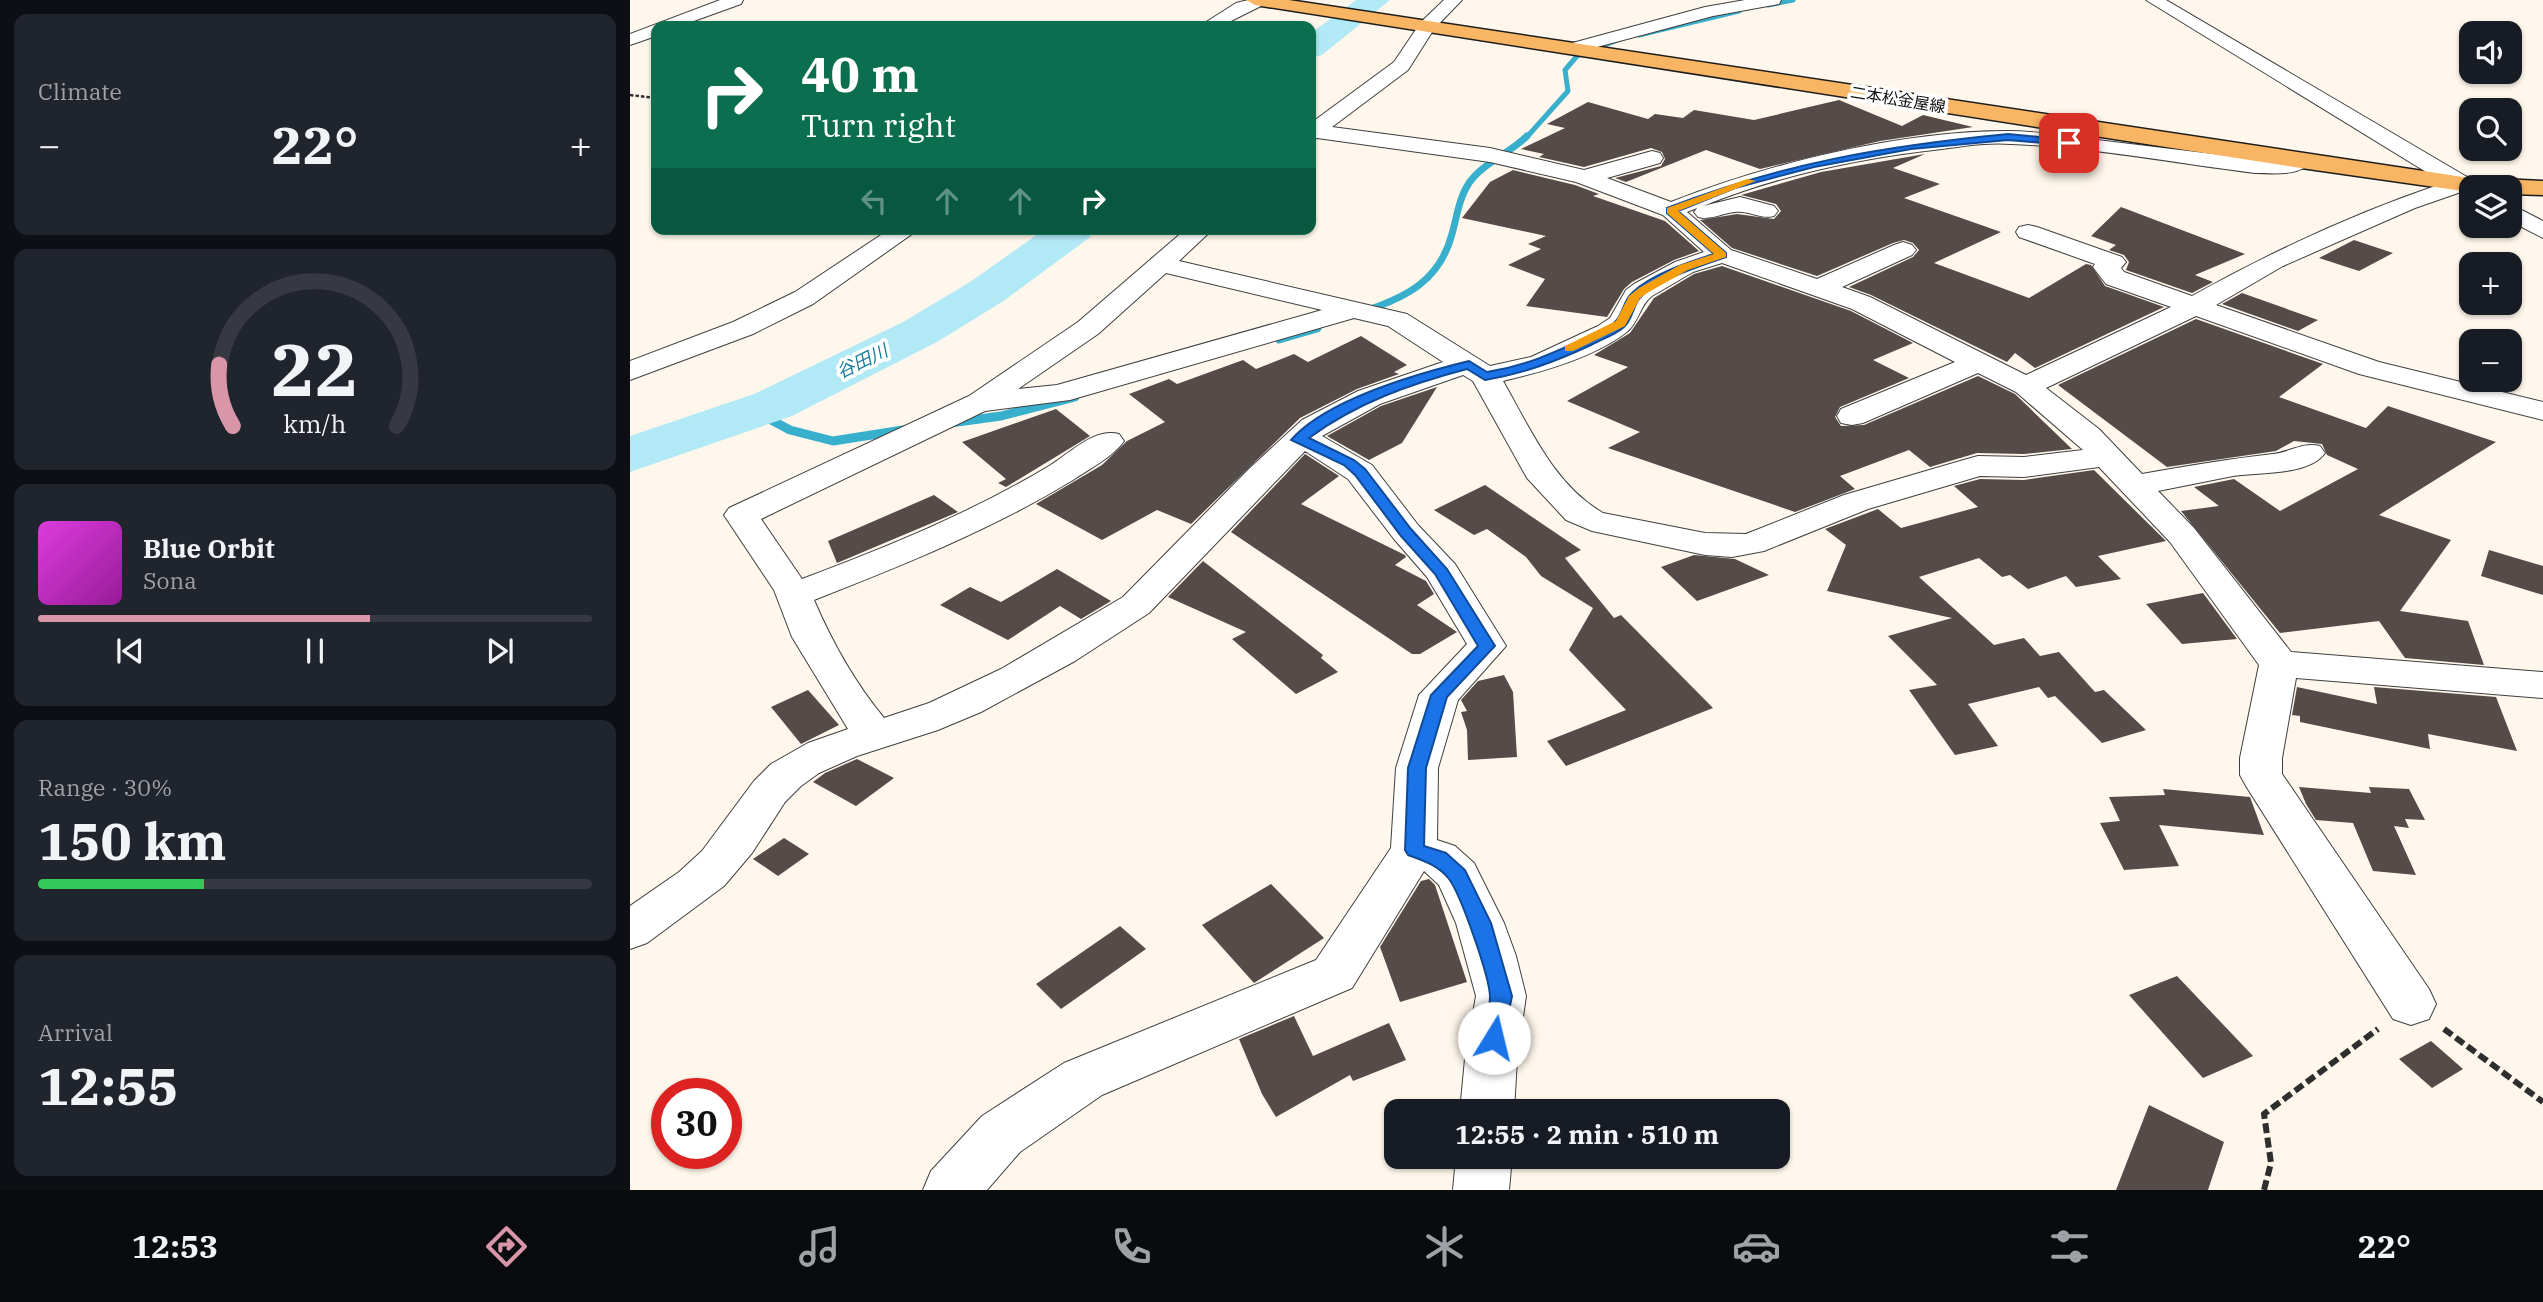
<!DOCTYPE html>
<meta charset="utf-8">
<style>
:root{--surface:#171b24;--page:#20242c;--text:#f1f3f6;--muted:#9ea1a6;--line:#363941;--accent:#d996a9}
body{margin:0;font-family:"IBM Plex Serif","Noto Sans JP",serif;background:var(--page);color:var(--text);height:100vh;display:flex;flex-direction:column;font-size:26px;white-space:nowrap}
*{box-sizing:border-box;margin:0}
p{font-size:23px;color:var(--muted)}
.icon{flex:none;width:38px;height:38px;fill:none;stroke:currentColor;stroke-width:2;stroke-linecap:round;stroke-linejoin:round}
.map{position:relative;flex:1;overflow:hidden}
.drawer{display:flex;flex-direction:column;gap:14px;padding:14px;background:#0d0f14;width:630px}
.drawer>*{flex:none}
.hud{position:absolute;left:21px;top:21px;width:665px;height:214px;border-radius:14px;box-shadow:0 2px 5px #0004;background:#0b6e4f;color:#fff;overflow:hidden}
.controls{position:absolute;left:1829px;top:21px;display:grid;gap:14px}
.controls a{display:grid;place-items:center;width:63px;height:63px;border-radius:14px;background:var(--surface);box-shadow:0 2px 5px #0004;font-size:35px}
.speed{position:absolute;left:21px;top:1078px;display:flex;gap:14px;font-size:35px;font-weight:700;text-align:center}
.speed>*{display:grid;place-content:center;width:91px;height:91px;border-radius:50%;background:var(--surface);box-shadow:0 2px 5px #0004;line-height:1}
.speed .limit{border:10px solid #d22;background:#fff;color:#111}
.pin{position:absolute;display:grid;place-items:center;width:60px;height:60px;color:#fff;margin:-30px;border-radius:14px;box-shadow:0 4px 10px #0006}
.me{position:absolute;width:77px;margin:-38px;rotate:9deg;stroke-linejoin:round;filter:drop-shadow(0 0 5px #0008)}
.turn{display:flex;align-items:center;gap:24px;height:147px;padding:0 35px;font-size:32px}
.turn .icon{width:91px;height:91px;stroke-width:2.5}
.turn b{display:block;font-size:49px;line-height:60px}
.lanes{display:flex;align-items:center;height:66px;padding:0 35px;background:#0003;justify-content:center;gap:35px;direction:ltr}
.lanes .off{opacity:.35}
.big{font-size:52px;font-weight:700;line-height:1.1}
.drawer .widget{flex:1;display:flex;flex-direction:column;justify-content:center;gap:10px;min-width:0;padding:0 24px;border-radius:14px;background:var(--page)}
.drawer .dial{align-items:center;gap:0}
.dial svg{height:182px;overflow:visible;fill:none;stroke:var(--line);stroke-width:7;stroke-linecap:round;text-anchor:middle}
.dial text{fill:var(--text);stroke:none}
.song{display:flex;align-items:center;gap:21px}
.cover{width:84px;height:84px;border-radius:10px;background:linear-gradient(135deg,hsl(300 70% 55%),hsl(300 70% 35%))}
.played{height:7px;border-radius:4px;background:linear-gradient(90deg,var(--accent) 60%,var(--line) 60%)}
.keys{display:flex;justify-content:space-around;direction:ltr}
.heat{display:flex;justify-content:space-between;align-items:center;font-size:38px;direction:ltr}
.charge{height:10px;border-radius:5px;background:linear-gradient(90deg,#34c759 30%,var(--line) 0)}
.trip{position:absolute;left:754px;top:1099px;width:406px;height:70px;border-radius:14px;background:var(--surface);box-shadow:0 2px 5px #0004;font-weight:700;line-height:70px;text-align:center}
.dock{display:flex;height:112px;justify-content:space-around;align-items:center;background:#090b0e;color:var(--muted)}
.dock .icon{width:49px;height:49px}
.dock .on{color:var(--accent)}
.dock b{font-size:32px;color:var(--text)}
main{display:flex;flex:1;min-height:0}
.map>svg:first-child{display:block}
</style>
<main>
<section class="drawer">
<div class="widget"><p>Climate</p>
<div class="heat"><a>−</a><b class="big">22°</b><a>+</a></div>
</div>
<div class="widget dial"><svg viewBox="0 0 100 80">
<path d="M14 69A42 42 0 1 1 86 69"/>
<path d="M14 69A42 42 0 0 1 8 42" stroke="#d996a9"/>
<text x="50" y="56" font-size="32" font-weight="700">22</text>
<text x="50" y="72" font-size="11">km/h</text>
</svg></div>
<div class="widget">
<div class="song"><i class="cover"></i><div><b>Blue Orbit</b><p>Sona</p></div></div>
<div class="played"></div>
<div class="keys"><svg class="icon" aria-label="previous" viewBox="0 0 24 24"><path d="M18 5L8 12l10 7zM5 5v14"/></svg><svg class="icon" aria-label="pause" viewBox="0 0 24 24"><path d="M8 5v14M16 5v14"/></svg><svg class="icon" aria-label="next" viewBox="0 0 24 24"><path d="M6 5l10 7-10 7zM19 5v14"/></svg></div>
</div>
<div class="widget"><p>Range · 30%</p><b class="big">150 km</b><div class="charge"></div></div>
<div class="widget"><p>Arrival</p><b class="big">12:55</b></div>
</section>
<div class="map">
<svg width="1913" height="1190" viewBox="0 0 1913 1190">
<rect width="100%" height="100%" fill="#fff7eb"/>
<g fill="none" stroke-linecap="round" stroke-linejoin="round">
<g stroke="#38afcc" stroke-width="5">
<polyline points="1138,5 1163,0"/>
<polyline points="1009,35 1109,11"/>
<polyline points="896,138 938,91 935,70 947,56 990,39"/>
</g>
<path stroke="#38afcc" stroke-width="7" d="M735,311c42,-14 75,-31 87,-77 5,-18 7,-36 17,-51 14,-20 41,-30 58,-47"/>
<g stroke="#38afcc" stroke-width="9">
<polyline points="649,339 687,328"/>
<polyline points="124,411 160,430 203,441 273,430"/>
<polyline points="320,423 371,416 445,397"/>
</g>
<g fill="#b1eaf6" fill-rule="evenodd">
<polygon points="726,0 760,0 692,55 681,58 681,33"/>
<polygon points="415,229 465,229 459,238 372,302 307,342 162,416 0,472 0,436 124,394 273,322 340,282"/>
</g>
</g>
<g fill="#554b49">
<polygon points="1209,100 1272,126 1293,115 1343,127 1250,141 1130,169 1076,150 996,182 985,178 1031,166 1035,159 1032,152 1021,148 954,167 909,157 914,154 891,149 935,128 917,124 958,102 1018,119 1025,114 1053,118 1064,110 1124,120"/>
<polygon points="1295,154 1263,168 1310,184 1274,198 1371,232 1304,263 1399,298 1456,264 1461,265 1475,286 1534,307 1405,368 1385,353 1377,362 1241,295 1219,287 1283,257 1289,250 1283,243 1274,240 1263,243 1187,276 1102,248 1070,220 1107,214 1144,219 1151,211 1146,204 1111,195 1191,172"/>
<polygon points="883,170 945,185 969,194 963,196 1035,221 1069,251 1044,260 1002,282 994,289 977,317 896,306 915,279 878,265 911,249 898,244 916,236 832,218 860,182"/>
<polygon points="1491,207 1615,254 1565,275 1583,282 1562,293 1496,270 1499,262 1494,255 1479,250 1486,245 1461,236"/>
<polygon points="1724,240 1763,253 1729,271 1689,258"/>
<polygon points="1092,266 1221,311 1283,343 1243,360 1279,378 1210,407 1205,417 1211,426 1234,425 1348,376 1385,394 1442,449 1394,454 1347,453 1300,467 1279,450 1210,476 1225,489 1165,512 978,448 1010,432 937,401 998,367 964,355 1000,333 1024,298 1064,274"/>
<polygon points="1612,293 1688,320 1668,331 1592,304"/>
<polygon points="1566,319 1693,364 1649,397 1736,428 1758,406 1866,442 1749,515 1821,540 1770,611 1838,621 1854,665 1775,658 1749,621 1650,633 1551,511 1589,506 1564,487 1604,479 1650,511 1728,469 1697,455 1692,444 1664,441 1646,451 1537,467 1428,385"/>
<polygon points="731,336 777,365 764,372 769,374 727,389 670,418 561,524 527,510 472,540 406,504 472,465 497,441 535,422 499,394 539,379 547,384 613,360 626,369 664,354 678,362"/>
<polygon points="807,387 772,443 739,460 697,436 751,406"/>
<polygon points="426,409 460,436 376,487 368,483 376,479 332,442"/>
<polygon points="675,454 709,476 671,504 775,555 776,557 765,565 796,581 804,594 787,605 827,632 790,654 782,654 601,532"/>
<polygon points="1464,470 1536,541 1468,556 1491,579 1446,587 1436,576 1398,589 1380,575 1372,577 1349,558 1289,577 1364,645 1394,638 1410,656 1429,652 1465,692 1474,690 1516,730 1472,743 1425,696 1418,698 1409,687 1338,704 1368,746 1325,755 1279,690 1307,685 1258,636 1322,618 1197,591 1216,545 1195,529 1248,509 1271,528 1348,507 1324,486 1350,479 1394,480"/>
<polygon points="855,485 951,550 935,558 984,618 991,615 1083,708 936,766 917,741 996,710 939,650 963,608 911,576 896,557 857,529 844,535 804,510"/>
<polygon points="304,495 328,512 207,563 198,541"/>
<polygon points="1859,550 1913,566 1913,595 1851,576"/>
<polygon points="1064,555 1105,559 1139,575 1067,601 1031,567"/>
<polygon points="573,561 693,655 691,658 708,672 666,694 602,639 616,632 538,597"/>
<polygon points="427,569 481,601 451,619 430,606 378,640 310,605 340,587 371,602"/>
<polygon points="1573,593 1607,639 1552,644 1516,604"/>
<polygon points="874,675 883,692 887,757 838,760 837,730 831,712 837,711 831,700 848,681"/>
<polygon points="1667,687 1747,704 1744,687 1866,697 1887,751 1798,734 1800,749 1670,722 1670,716 1662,715"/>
<polygon points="178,690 209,725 171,744 141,707"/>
<polygon points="227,759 264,778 226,806 183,782 195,773"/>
<polygon points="1669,787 1741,793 1739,787 1779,789 1795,820 1775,819 1779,828 1764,826 1786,875 1743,871 1723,823 1686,820 1676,804"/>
<polygon points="1533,789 1620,797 1634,835 1529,825 1549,866 1494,870 1470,823 1490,821 1479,797 1535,795"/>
<polygon points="154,838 179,854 148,876 123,859"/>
<polygon points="799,879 805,885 837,982 770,1002 750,947 791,881"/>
<polygon points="641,884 694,938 624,983 572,925"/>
<polygon points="490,926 516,949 431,1009 406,984"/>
<polygon points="1547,976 1623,1056 1573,1078 1499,995"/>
<polygon points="664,1016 683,1056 759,1023 776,1060 723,1081 720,1075 646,1117 632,1094 609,1039"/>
<polygon points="1801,1041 1833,1069 1802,1088 1769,1059"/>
<polygon points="1519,1105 1594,1142 1578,1190 1486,1190"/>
</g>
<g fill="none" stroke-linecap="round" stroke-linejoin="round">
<g stroke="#3f3f3f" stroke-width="2">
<g id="minor">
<polygon points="90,0 113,0 111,4 50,26 26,26 26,36 0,45 0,34"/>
<polygon points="618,0 641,1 591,26 570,26 606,3"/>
<path d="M814,0h18l-28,29 -26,41 -76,57 158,21 94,22 68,-19 8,2 3,5 -3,5 -53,15 64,24c99,-39 230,-71 336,-71 30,0 60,5 90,9 53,6 105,13 158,19l26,1 20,-6 8,2 3,5c-12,16 -40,12 -57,12 -81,-10 -163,-26 -244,-29 -23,-2 -47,2 -69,5 -82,9 -163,26 -239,57l37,-9 34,9 4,5 -4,5c-12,3 -20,-3 -32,-4 -15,-2 -29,9 -44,5l-4,-5 3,-4 -10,4 44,38 86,29 77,-34 9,-3 9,3 4,5 -4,5 -70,32 28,10 156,78 145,-68 -65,-23 -13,-17 2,-3 -76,-27 -3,-5 3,-5 9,-2 9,2 85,30 4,5 -5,6 3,4 68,24c81,-45 165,-84 252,-113l-298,-183h20l313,184 2,3h-10v9l-10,-4 -46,16 -132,58 -67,39 163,57 164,40v18l-184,-46 -163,-58 -150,72 53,41 43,45c44,-8 87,-15 131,-20 17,-2 29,-12 47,-8l5,7c-16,23 -67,19 -92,23 -25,5 -50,10 -75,15l36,37 97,124 252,20v26l-247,-20 -14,80v16l147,215 7,15 -7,15 -18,6 -18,-6 -147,-233 -6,-11v-17l19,-93 -89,-123 -71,-75 -75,10 -44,-1 -112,33 -104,42 -32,6 -27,-2 -113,-24 -26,-11 -39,-42 -54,-97 -10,-6 -83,29 -58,32 50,29 46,60 37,39 51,82 -48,54 -20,68 -1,72 18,6 19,17 30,60 12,33 10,40 -9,63 -3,52h-54l5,-52 11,-63 -20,-73 -17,-38 -15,-14 -72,117 -250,107 -82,57 -33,38h-64l8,-19 51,-55 82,-53 252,-103 75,-112 5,-80 23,-73 48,-51 -40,-67 -33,-38 -46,-60 -43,-28 -156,162 -74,48 -94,51 -43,18 -81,26 -38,17 -18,13 -16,16 -33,51 -28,33 -77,57 -17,6v-43l49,-34 23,-21 52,-70 17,-17 37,-21 40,-14 -56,-92 -18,-47 -50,-75 5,-7 240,-112 109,-74 108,-93h27l-34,32 228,53 83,52 41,-9 67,-31 12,-8 16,-28 8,-6 41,-22 29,-10 -41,-37 -87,-33 -86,-20 -173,-24 -6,1v-16l83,-61 27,-40zM1092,263l130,46 103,53 -114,47 -4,7 4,7 11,2 11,-2 115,-50 38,19 67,58 -59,7 -46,-1 -11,3 -123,36 -98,39 -41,-1 -102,-20c-49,-28 -73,-85 -100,-132 39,-9 93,-24 125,-50 11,-10 12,-26 24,-35l41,-24zM536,273l156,37 -265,75 -39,4 80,-55zM724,318l34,8 55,36 -85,29 -56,29 -53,49 -126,128 -122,72 -72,34 -45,15c-29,-35 -52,-76 -70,-118 89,-35 177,-70 259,-120 16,-11 40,-23 51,-39l-5,-7c-26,-6 -48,19 -70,32 -78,47 -162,81 -247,113l-41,-60 224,-108 85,-11z"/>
<polygon points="1115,0 1151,0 1149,4 1083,16 941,54 932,49 935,45 1075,7"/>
<polygon points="1880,204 1913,221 1913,238 1880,221"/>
<polygon points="260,229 289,229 183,304 123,334 0,380 0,361 103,322 165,292"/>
<polygon points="826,1157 882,1157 879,1190 823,1190"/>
</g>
</g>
<g stroke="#1d1d1d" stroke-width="3">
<polygon id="primary" points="616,0 659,0 1833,177 1913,181 1913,195 1880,194 1880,187 1841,187 1841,192 1833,191 1664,167 625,5"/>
</g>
<polyline stroke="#2e2e2e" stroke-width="2.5" stroke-dasharray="3.5 2" stroke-linecap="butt" points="0,95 26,98"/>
<g stroke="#2e2e2e" stroke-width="6" stroke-dasharray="10 4.5" stroke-linecap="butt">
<polyline points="1814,1029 1913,1102"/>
<polyline points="1634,1190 1641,1163 1634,1114 1748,1029"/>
</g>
<use href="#minor" fill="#fff" fill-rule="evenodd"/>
<use href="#primary" fill="#f8b563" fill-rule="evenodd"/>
</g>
<path fill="#1a73e8" stroke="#114b97" stroke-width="2" d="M1378,134l61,6 4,3 -4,2 -61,-5 -97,9 -97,18 -79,21 -57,23 48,42v4c-21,7 -73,24 -87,42 -6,8 -7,21 -15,28 -9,8 -22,12 -33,18 -37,17 -66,28 -106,35l-18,-11c-57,15 -111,34 -158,69l45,22 11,9 46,60 36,40 48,77 -48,51 -21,71 -2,78 22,7 19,17 26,53 21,73 -10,49 -8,3 -7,-3c-8,-15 3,-32 3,-48 0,-19 -29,-102 -41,-118 -11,-14 -25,-18 -41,-24l-3,-5 3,-82 23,-73 47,-49 -43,-72 -34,-38 -46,-61 -11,-10 -53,-25c36,-41 125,-66 178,-79l18,11c39,-6 66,-19 101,-35 9,-5 22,-9 28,-16 7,-8 8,-21 16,-28 19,-19 57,-31 82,-39l-47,-41v-5c116,-45 218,-62 341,-74z"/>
<polygon fill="#f59e0b" points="1117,179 1126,181 1048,211 1096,253 1096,257 1058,270 1017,293 1010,298 995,326 943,351 935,351 935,346 986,321 999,296 1009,288 1050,265 1084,254 1037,213 1037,208"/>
<g text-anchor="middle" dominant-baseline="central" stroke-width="7" stroke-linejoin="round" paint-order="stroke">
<g font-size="16" fill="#0c0c0c" stroke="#fff">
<text transform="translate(1268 99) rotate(9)">二本松金屋線</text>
</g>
<g font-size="18" font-style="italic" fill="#177d9d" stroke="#fff">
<text transform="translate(232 361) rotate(-26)">谷田川</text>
</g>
</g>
</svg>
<div class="controls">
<a><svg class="icon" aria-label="sound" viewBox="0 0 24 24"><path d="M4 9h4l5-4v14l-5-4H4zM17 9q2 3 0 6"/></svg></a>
<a><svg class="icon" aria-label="search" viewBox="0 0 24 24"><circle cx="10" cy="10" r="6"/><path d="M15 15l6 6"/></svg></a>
<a><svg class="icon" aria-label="layers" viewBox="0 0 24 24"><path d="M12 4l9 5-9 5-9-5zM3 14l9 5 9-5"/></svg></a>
<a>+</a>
<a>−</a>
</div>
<div class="speed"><div class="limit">30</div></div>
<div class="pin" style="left:1439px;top:143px;background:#d93025"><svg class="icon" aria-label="arrive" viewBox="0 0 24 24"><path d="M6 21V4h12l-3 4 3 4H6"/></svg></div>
<svg class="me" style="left:864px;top:1038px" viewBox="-20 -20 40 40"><circle r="19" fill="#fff"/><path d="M0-13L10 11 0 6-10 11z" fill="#1a73e8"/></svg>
<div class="trip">12:55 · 2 min · 510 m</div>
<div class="hud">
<div class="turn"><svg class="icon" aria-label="right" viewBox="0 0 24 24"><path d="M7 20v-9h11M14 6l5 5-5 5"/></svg><div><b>40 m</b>Turn right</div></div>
<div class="lanes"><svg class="icon off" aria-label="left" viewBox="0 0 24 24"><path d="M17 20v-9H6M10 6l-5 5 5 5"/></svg><svg class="icon off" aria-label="ahead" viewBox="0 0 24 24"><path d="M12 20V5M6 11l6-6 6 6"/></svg><svg class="icon off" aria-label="ahead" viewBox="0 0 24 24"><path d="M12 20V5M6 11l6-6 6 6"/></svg><svg class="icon" aria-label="right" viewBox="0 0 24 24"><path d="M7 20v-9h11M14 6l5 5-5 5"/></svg></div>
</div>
</div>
</main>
<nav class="dock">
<b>12:53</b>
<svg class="icon on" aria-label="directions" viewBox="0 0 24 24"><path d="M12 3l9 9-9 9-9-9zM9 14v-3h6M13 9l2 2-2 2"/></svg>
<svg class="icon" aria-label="music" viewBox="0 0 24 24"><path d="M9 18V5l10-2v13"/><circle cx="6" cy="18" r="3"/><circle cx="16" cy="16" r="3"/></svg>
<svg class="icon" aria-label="phone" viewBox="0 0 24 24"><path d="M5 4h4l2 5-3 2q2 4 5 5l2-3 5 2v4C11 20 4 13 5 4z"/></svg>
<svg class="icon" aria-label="climate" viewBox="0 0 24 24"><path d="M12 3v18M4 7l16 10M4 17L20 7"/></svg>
<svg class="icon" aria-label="car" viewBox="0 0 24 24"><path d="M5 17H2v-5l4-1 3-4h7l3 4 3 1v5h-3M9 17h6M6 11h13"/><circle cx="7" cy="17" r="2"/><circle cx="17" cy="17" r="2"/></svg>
<svg class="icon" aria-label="filters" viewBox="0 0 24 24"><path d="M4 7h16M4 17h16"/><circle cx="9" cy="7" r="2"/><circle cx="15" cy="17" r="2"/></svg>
<b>22°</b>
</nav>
